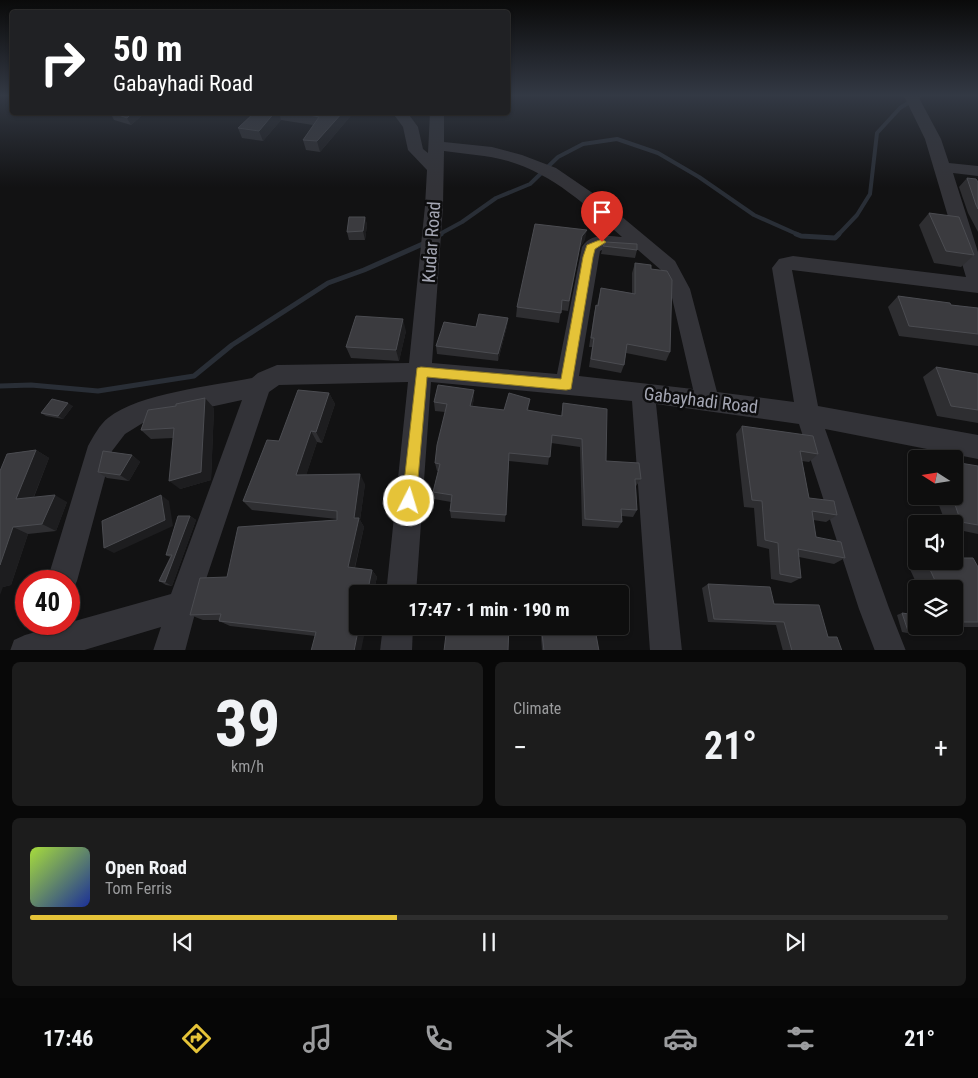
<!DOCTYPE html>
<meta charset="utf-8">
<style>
:root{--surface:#0e0e0e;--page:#1c1c1c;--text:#f1f3f6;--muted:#9b9c9e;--line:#2e2e2e;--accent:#e5c338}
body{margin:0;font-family:"Roboto Condensed",sans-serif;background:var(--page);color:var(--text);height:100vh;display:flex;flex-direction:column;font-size:19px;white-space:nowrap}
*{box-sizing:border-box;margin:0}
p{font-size:16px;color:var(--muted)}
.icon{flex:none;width:28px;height:28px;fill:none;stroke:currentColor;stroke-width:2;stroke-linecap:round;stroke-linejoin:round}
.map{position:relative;height:650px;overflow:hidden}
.side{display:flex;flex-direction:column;gap:12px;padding:12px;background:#080808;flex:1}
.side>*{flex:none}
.banner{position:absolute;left:10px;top:10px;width:500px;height:105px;border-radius:5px;box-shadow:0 1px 4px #0004,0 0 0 1px var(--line);background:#202124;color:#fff;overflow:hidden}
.needle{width:32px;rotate:282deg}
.tools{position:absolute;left:908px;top:450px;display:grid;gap:10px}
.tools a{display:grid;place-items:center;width:55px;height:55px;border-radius:5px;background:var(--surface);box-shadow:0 1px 4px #0004,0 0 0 1px var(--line);font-size:25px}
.speed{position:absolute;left:15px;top:570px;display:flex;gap:10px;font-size:25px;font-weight:700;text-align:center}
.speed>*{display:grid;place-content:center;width:65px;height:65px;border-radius:50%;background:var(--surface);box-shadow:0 1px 4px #0004,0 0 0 1px var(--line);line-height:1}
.speed .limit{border:8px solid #d22;background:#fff;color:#111}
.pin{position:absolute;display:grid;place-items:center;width:42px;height:42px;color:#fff;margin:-51px -21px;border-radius:50% 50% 50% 0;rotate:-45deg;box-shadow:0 0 5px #0007}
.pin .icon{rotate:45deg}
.me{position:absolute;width:55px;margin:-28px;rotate:5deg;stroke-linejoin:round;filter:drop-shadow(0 0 4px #0008)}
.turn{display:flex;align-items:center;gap:18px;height:105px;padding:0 20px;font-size:22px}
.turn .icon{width:65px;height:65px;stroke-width:2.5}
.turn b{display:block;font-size:35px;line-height:42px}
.big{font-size:38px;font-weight:700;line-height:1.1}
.side .widget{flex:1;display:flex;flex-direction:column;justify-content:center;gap:8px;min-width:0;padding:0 18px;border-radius:8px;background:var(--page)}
.side .dial{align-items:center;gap:0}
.dial b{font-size:65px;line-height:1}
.song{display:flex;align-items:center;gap:15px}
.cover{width:60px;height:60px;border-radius:8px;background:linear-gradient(135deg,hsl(80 70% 55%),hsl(230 70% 35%))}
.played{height:5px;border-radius:2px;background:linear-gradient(90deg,var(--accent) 40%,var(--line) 40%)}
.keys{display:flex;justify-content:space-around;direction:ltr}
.heat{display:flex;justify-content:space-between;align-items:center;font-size:28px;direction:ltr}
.side .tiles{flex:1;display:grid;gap:12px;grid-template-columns:1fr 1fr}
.widget:last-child{grid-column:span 2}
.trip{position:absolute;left:349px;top:585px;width:280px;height:50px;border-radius:5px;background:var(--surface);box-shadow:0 1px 4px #0004,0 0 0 1px var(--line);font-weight:700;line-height:50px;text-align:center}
.menu{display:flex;height:80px;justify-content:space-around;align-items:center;background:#060606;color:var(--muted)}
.menu .icon{width:35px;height:35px}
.menu .active{color:var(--accent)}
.menu b{font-size:22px;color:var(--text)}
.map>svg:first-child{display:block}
</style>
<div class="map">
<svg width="978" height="651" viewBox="0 0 978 651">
<rect width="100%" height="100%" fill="#121213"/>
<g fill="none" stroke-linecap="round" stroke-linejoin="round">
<g stroke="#292e36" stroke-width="4">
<polyline points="438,235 462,222 496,198 530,184 558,157 583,144 617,139 658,153 699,177 754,215 799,235"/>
<polyline points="838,235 857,215 870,194 877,133 900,108 919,96"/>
</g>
<g stroke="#292e36" stroke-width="5">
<polyline points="796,234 801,236 835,238 839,234"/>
<polyline points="435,237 441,234"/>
<polyline points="0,386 31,385 98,391 194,376 232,345 328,283 364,270 425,243"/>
</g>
<g fill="#333338" fill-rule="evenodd">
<path d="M904,96h14l23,43 8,24 29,3v10l-25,-3 25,79v41l-186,-23 26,136 160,29v24l-153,-30 64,179 17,43h-31l-16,-42 -60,-185 -143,-20 26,247h-32l-18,-250 -201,-19 -15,212h-30l22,-212 -129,3 -10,7 -72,214 -12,45h-32l8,-24 -80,24h-71l4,-11 11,-5 146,-41 71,-194 -96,21 -21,13 -13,17 -35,130 -5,10 -3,2v-12h-22l41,-135c5,-9 12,-22 20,-28 31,-25 105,-32 144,-40l6,-5 19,-8 132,-2 16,-157 2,-36 -19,-20 -5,-23 -11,-15h15l11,15 5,22 5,4 2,-41h14v30l48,5 30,8 34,13 41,28 78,65 15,28 27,103 77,10 -22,-134 7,-9 14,-3 173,21 -41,-138zM444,151c21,3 43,4 64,10 45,13 80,46 114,76 -14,-1 -32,-4 -40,10l-25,127 -125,-11 11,-157zM604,249l34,1 23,20 9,19 23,100 -114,-13 21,-125z"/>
<polygon points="383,626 413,626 412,651 380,651"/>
</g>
</g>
<g fill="#2e2e31">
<polygon points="110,112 146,112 131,125 114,120"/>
<polygon points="255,112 354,112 320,152 306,150 303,140 313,125 281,120 263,141 242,138 238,128"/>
<polygon points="967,178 978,182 978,232 968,213 959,187"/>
<polygon points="929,213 974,255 961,267 934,263 919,225"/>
<polygon points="365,217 367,225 365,240 349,240 347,232"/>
<polygon points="585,240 580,247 568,311 561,310 559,323 516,317 517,307"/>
<polygon points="603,246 637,250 635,258 601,254"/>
<polygon points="635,263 651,269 670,352 666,361 626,353 624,365 621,373 589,367 592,347 589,347 594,314 596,305 597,305 601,288 632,293 632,273"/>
<polygon points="898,296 951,305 978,308 978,346 899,336 888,307"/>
<polygon points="508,318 507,326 498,361 437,354 436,346 476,327"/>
<polygon points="406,331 399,361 351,358 346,347"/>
<polygon points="936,367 978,374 978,423 937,416 923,377"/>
<polygon points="474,390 474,399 472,407 504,410 530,399 528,411 561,416 563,403 606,461 641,479 636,486 637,510 633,517 622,516 622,522 618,528 582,526 580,447 551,443 548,465 509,461 505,522 451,518 450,511 451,502 434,499 433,492 438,471 437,471 435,463 445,412 435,411 434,402"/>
<polygon points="329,393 335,404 322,443 317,442 306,475 365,484 360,520 364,527 355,568 372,570 377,577 373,594 358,594 315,636 230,626 219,621 219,620 203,620 190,615 227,577 337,520 337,519 252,510 243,501 279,441"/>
<polygon points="73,406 63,419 46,416 41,413"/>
<polygon points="214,408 211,480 180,489 173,438 151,439 141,430"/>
<polygon points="742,426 818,454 809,462 802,461 809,498 837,515 826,522 813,520 816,537 845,558 834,564 799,557 801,578 791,583 771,579 769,549 757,546 754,508 744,507 736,434"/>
<polygon points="36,450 49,458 34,497 67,502 56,531 28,534 11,585 3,587 7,454"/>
<polygon points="132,455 140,462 129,481 107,478 98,472"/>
<polygon points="978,466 978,534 954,529 954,524 946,524 937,500 929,498 928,496 954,496"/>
<polygon points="190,516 196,520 172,586 166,585 159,581 170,557 166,555"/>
<polygon points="917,561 954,561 978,567 978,627 936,627 936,626 954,626 954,589 919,589 908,565"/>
<polygon points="708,584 774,604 828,637 842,651 783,651 776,625 708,622 702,588"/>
<polygon points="902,613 929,634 923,636 902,632 897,615"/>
<polygon points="542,633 599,651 542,651 541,636"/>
</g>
<g fill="#1d1d1f">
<polygon points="133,112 146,112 131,125 127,118"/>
<polygon points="275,112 279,112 281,120 263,141 259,131"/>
<polygon points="343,112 354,112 320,152 317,141"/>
<polygon points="365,217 367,225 365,240 363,231"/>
<polygon points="587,230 585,240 580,247 568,311 582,236"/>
<polygon points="508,318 507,326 498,361 498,354"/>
<polygon points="403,319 406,331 399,361 396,350"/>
<polygon points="474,390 474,399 470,415 470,406"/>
<polygon points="329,393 335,404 322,443 316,432"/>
<polygon points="205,398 214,408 211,480 180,489 169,481"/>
<polygon points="530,399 529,408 526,419 527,410"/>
<polygon points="68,403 73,406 63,419 58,416"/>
<polygon points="311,431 317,442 303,485 296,475"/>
<polygon points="36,450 49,458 30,506 16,499"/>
<polygon points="132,455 140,462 129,481 120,475"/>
<polygon points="360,474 365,484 360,520 364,527 353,574 348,567 354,518"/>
<polygon points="55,495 67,502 56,531 42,524"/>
<polygon points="161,495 169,501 173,526 114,553 104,548"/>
<polygon points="190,516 196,520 172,586 165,582"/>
<polygon points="13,527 28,534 11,585 3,587 0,595 0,565"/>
<polygon points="372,570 377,577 373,594 367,594"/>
<polygon points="359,626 366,626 361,651 354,651"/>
</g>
<g fill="#3b3b3f" stroke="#4b4c51">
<polygon points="110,112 133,112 127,118"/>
<polygon points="255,112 275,112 259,131 238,128"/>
<polygon points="294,112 343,112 317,141 303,140 319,117"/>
<polygon points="967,178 976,179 978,182 978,209 976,205"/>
<polygon points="929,213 959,217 974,255 946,251"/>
<polygon points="349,217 365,217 363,231 347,232"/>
<polygon points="535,224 587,230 582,236 569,301 562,300 561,313 517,307"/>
<polygon points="606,242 637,244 637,250 603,246"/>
<polygon points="635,263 651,265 651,269 667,271 672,280 670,352 627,344 624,365 591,359 594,338 591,338 596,305 598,306 601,288 635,294"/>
<polygon points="898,296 950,303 951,305 978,308 978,334 909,326"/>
<polygon points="479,314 508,318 498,354 436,346 444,322 476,327"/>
<polygon points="356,316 403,319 396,350 346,347"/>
<polygon points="936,367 978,374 978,410 951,406"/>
<polygon points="438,385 474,390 470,406 504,410 509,393 530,399 527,410 562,416 563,403 607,409 606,461 639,463 641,479 635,479 637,510 621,509 622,522 585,519 582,439 552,435 550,457 509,453 506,515 450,511 452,495 433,492 440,464 435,463 437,445 447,404 434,402"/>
<polygon points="298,390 329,393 316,432 311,431 296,475 360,474 354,518 359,518 348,567 372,570 367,594 358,594 358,626 359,626 354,651 311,651 316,632 219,621 221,614 190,615 200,578 227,577 238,527 337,520 337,511 243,501 267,440 279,441"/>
<polygon points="205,398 201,472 169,481 174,428 141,430 148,410 176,406 176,404"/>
<polygon points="52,399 68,403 58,416 41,413"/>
<polygon points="742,426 813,436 818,454 800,451 809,498 834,501 837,515 812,511 816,537 841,542 845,558 798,549 801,578 780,574 778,543 765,540 762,501 752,500"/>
<polygon points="36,450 16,499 55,495 42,524 13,527 0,565 0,471 7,454"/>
<polygon points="103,451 132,455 120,475 98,472"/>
<polygon points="954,462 978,466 978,525 961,522 952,496 954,496"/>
<polygon points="161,495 165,520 104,548 102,521"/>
<polygon points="178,516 190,516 165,582 159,581 172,555 166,555"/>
<polygon points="954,558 973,558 978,567 978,622 955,622 954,620 954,589 939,589 926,561 954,561"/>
<polygon points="708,584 770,587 774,604 819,605 828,637 837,637 842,651 792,651 784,622 714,619"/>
<polygon points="451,585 511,590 511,594 450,594"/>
<polygon points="902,613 916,615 916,626 927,626 929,634 908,631"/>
<polygon points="447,626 509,626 508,651 444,651"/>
<polygon points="595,629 599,651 544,651 542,633"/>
</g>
<linearGradient id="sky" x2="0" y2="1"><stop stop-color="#0a0a0a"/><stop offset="0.51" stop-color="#333944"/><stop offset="1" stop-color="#333944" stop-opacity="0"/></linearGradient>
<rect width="978" height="187" fill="url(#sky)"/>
<polygon fill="#e5c338" stroke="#957f24" points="602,239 606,242 595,249 593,257 571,389 566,390 427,377 416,501 414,506 409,508 404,506 402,501 417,368 421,367 561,379 583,257 587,245"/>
<g text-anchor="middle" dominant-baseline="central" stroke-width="5" stroke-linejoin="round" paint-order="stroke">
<g font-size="18" fill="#a4a6b3" stroke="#0d0d0e">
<text transform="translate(431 242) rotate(-86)">Kudar Road</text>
<text transform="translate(701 400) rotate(7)">Gabayhadi Road</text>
</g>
</g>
</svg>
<div class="tools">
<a><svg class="needle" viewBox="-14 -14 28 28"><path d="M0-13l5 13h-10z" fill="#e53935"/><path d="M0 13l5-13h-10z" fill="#9b9c9e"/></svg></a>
<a><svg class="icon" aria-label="sound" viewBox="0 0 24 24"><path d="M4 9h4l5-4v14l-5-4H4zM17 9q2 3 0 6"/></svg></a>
<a><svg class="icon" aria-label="layers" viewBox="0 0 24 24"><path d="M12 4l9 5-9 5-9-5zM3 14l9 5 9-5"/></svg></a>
</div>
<div class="speed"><div class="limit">40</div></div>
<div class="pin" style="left:602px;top:242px;background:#d93025"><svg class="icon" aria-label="arrive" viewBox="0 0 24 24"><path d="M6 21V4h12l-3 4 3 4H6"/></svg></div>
<svg class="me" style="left:409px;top:501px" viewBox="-20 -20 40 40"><circle r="17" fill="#e5c338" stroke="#fff" stroke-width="3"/><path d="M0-11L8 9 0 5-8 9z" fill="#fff"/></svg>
<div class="trip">17:47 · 1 min · 190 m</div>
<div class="banner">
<div class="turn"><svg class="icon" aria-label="right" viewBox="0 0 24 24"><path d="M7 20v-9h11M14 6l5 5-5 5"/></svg><div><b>50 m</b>Gabayhadi Road</div></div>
</div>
</div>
<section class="side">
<div class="tiles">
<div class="widget dial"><b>39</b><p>km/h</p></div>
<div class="widget"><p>Climate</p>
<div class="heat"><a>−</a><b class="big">21°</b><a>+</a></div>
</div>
<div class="widget">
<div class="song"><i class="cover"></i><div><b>Open Road</b><p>Tom Ferris</p></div></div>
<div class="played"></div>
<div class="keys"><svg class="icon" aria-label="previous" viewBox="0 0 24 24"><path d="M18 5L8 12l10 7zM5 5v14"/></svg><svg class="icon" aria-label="pause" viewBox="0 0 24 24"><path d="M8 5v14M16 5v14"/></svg><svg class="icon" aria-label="next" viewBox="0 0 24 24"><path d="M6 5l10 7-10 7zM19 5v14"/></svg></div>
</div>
</div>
</section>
<nav class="menu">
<b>17:46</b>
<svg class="icon active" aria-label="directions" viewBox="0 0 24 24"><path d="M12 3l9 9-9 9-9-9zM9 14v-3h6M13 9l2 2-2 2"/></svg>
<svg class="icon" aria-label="music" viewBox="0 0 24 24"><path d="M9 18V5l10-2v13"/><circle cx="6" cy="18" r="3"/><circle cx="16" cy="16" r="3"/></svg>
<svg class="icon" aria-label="phone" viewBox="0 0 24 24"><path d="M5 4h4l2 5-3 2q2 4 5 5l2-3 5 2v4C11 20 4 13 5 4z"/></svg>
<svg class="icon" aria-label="climate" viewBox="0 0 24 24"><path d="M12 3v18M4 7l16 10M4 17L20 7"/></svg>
<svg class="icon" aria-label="car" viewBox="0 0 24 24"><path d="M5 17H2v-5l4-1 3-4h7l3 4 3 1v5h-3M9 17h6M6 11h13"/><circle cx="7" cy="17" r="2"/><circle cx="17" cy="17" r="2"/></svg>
<svg class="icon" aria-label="filters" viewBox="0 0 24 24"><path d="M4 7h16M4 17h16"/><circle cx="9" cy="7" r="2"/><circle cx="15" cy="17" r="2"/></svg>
<b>21°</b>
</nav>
